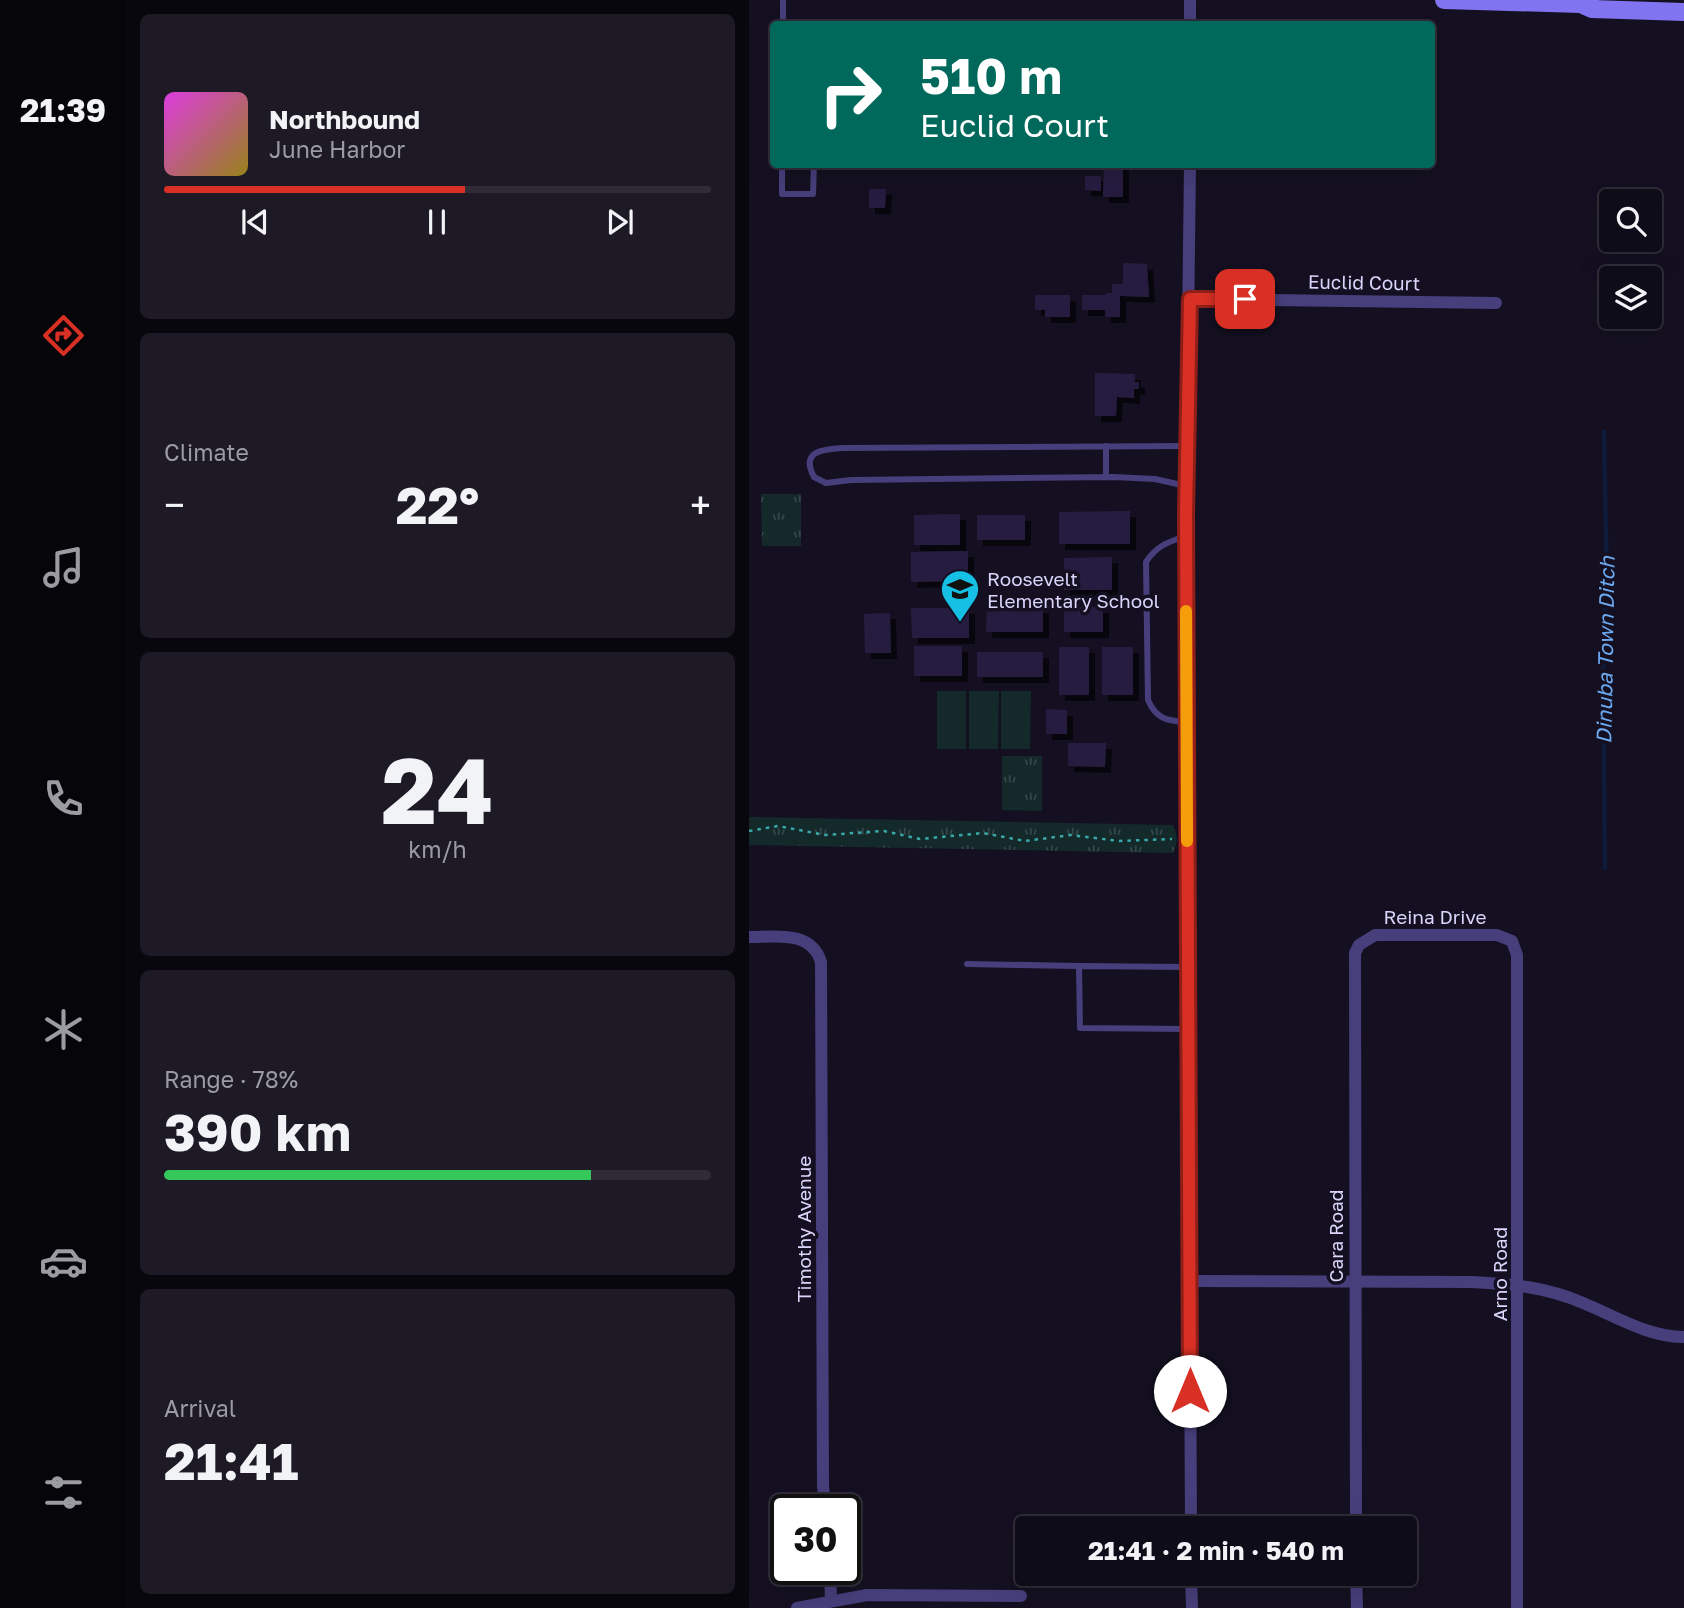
<!DOCTYPE html>
<meta charset="utf-8">
<style>
:root{--surface:#0f0c19;--page:#1d1a26;--text:#f1f3f6;--muted:#9b9ba2;--line:#2f2c38;--accent:#d93025}
body{margin:0;font-family:"Golos Text",sans-serif;background:var(--page);color:var(--text);height:100vh;display:flex;flex-direction:column;font-size:26px;white-space:nowrap}
*{box-sizing:border-box;margin:0}
p{font-size:23px;color:var(--muted)}
.icon{flex:none;width:38px;height:38px;fill:none;stroke:currentColor;stroke-width:2;stroke-linecap:round;stroke-linejoin:round}
.map{position:relative;flex:1;overflow:hidden}
.drawer{display:flex;flex-direction:column;gap:14px;padding:14px;background:#08070e;width:623px}
.drawer>*{flex:none}
.banner{position:absolute;left:21px;top:21px;width:665px;height:147px;border-radius:7px;box-shadow:0 7px 28px #0002,0 0 0 2px var(--line);background:#00695c;color:#fff;overflow:hidden}
.fabs{position:absolute;left:850px;top:189px;display:grid;gap:14px}
.fabs a{display:grid;place-items:center;width:63px;height:63px;border-radius:7px;background:var(--surface);box-shadow:0 7px 28px #0002,0 0 0 2px var(--line);font-size:35px}
.speed{position:absolute;left:21px;top:1494px;display:flex;gap:14px;font-size:35px;font-weight:700;text-align:center}
.speed>*{display:grid;place-content:center;width:91px;height:91px;border-radius:50%;background:var(--surface);box-shadow:0 7px 28px #0002,0 0 0 2px var(--line);line-height:1}
.speed .limit{border:4px solid #111;border-radius:10px;background:#fff;color:#111}
.pin{position:absolute;display:grid;place-items:center;width:60px;height:60px;color:#fff;margin:-30px;border-radius:14px;box-shadow:0 4px 10px #0006}
.me{position:absolute;width:77px;margin:-38px;rotate:0deg;stroke-linejoin:round;filter:drop-shadow(0 0 5px #0008)}
.turn{display:flex;align-items:center;gap:24px;height:147px;padding:0 35px;font-size:32px}
.turn .icon{width:91px;height:91px;stroke-width:2.5}
.turn b{display:block;font-size:49px;line-height:60px}
.big{font-size:52px;font-weight:700;line-height:1.1}
.drawer .card{flex:1;display:flex;flex-direction:column;justify-content:center;gap:10px;min-width:0;padding:0 24px;border-radius:10px;background:var(--page)}
.drawer .dial{align-items:center;gap:0}
.dial b{font-size:91px;line-height:1}
.song{display:flex;align-items:center;gap:21px}
.cover{width:84px;height:84px;border-radius:10px;background:linear-gradient(135deg,hsl(300 70% 55%),hsl(50 70% 35%))}
.played{height:7px;border-radius:4px;background:linear-gradient(90deg,var(--accent) 55%,var(--line) 55%)}
.keys{display:flex;justify-content:space-around;direction:ltr}
.heat{display:flex;justify-content:space-between;align-items:center;font-size:38px;direction:ltr}
.charge{height:10px;border-radius:5px;background:linear-gradient(90deg,#34c759 78%,var(--line) 0)}
.trip{position:absolute;left:266px;top:1516px;width:402px;height:70px;border-radius:7px;background:var(--surface);box-shadow:0 7px 28px #0002,0 0 0 2px var(--line);font-weight:700;line-height:70px;text-align:center}
main{display:flex;flex:1;min-height:0}
.tab-bar{display:flex;flex-direction:column;width:126px;justify-content:space-around;align-items:center;background:#06050a;color:var(--muted)}
.tab-bar .icon{width:49px;height:49px}
.tab-bar .on{color:var(--accent)}
.tab-bar b{font-size:32px;color:var(--text)}
.map>svg:first-child{display:block}
</style>
<main>
<nav class="tab-bar">
<b>21:39</b>
<svg class="icon on" aria-label="directions" viewBox="0 0 24 24"><path d="M12 3l9 9-9 9-9-9zM9 14v-3h6M13 9l2 2-2 2"/></svg>
<svg class="icon" aria-label="music" viewBox="0 0 24 24"><path d="M9 18V5l10-2v13"/><circle cx="6" cy="18" r="3"/><circle cx="16" cy="16" r="3"/></svg>
<svg class="icon" aria-label="phone" viewBox="0 0 24 24"><path d="M5 4h4l2 5-3 2q2 4 5 5l2-3 5 2v4C11 20 4 13 5 4z"/></svg>
<svg class="icon" aria-label="climate" viewBox="0 0 24 24"><path d="M12 3v18M4 7l16 10M4 17L20 7"/></svg>
<svg class="icon" aria-label="car" viewBox="0 0 24 24"><path d="M5 17H2v-5l4-1 3-4h7l3 4 3 1v5h-3M9 17h6M6 11h13"/><circle cx="7" cy="17" r="2"/><circle cx="17" cy="17" r="2"/></svg>
<svg class="icon" aria-label="filters" viewBox="0 0 24 24"><path d="M4 7h16M4 17h16"/><circle cx="9" cy="7" r="2"/><circle cx="15" cy="17" r="2"/></svg>
</nav>
<section class="drawer">
<div class="card">
<div class="song"><i class="cover"></i><div><b>Northbound</b><p>June Harbor</p></div></div>
<div class="played"></div>
<div class="keys"><svg class="icon" aria-label="previous" viewBox="0 0 24 24"><path d="M18 5L8 12l10 7zM5 5v14"/></svg><svg class="icon" aria-label="pause" viewBox="0 0 24 24"><path d="M8 5v14M16 5v14"/></svg><svg class="icon" aria-label="next" viewBox="0 0 24 24"><path d="M6 5l10 7-10 7zM19 5v14"/></svg></div>
</div>
<div class="card"><p>Climate</p>
<div class="heat"><a>−</a><b class="big">22°</b><a>+</a></div>
</div>
<div class="card dial"><b>24</b><p>km/h</p></div>
<div class="card"><p>Range · 78%</p><b class="big">390 km</b><div class="charge"></div></div>
<div class="card"><p>Arrival</p><b class="big">21:41</b></div>
</section>
<div class="map">
<svg width="935" height="1608" viewBox="0 0 935 1608">
<defs>
<pattern id="grass-tufts" width="24" height="20" patternUnits="userSpaceOnUse" patternTransform="scale(1.75)"><rect width="24" height="20" fill="#13292a"/><path d="M3 7l-1-3M5 7V3M7 7l1-3M15 17l-1-3M17 17v-4M19 17l1-3" fill="none" stroke="#35474a"/></pattern>
<filter id="shadow"><feDropShadow dx="6" dy="6" stdDeviation="0" flood-color="#0009"/></filter>
</defs>
<rect width="100%" height="100%" fill="#141021"/>
<g fill="url(#grass-tufts)">
<polygon points="12,494 52,494 52,546 13,546"/>
<polygon points="253,756 293,756 293,811 253,810"/>
<path d="M0,817l424,8c5,11 5,17 0,28l-424,-8z"/>
</g>
<g fill="#13292a">
<rect x="188" y="691" width="29" height="58"/>
<polygon points="220,691 250,691 249,749 220,749"/>
<polygon points="252,691 282,691 281,749 252,749"/>
</g>
<g fill="none" stroke-linecap="round" stroke-linejoin="round">
<polyline stroke="#0e1b3b" stroke-width="4.5" points="855,432 858,589 854,635 852,641 854,661 856,868"/>
</g>
<g fill="#271e40" filter="url(#shadow)">
<polygon points="355,164 374,164 374,197 354,197"/>
<polygon points="336,176 352,176 352,191 336,190"/>
<polygon points="120,189 137,189 136,208 120,208"/>
<polygon points="374,263 398,264 400,297 371,296 371,317 356,317 356,310 333,310 333,295 356,295 358,293 363,293 363,284 374,284"/>
<polygon points="286,295 321,295 321,317 296,317 296,310 286,310"/>
<polygon points="346,373 386,374 386,382 390,382 390,389 385,389 385,398 368,397 367,416 346,416"/>
<polygon points="381,511 381,544 310,544 310,512"/>
<polygon points="211,514 211,545 165,545 165,515"/>
<rect x="228" y="515" width="48" height="25"/>
<polygon points="219,551 219,581 162,582 162,552"/>
<polygon points="363,557 363,590 315,590 315,558"/>
<polygon points="238,607 294,607 294,632 237,632"/>
<rect x="315" y="607" width="39" height="25"/>
<polygon points="162,608 220,608 220,638 163,638"/>
<polygon points="141,613 142,653 116,653 115,614"/>
<rect x="165" y="646" width="48" height="30"/>
<rect x="310" y="647" width="30" height="48"/>
<rect x="353" y="647" width="31" height="48"/>
<rect x="228" y="652" width="66" height="25"/>
<polygon points="297,709 318,710 318,734 297,734"/>
<polygon points="319,743 357,743 356,767 319,766"/>
</g>
<g fill="none" stroke-linecap="round" stroke-linejoin="round">
<polyline stroke="#3aa7a8" stroke-width="2.5" stroke-dasharray="3.5 5" stroke-linecap="butt" points="0,831 29,826 76,835 135,831 171,839 234,833 276,841 322,835 370,841 423,839"/>
<g stroke="#463f7b" stroke-width="6">
<polyline points="34,0 34,24"/>
<polyline points="33,164 33,194 64,194 65,164"/>
<polyline points="357,446 357,477"/>
<path d="M437,486l-31,-7 -41,-2 -263,3 -25,3 -12,-6c-14,-26 9,-28 29,-29l343,-2"/>
<path d="M437,536c-18,6 -30,10 -40,26l2,138c8,19 19,21 39,22"/>
<polyline points="218,964 330,966"/>
<polyline points="439,967 330,966 331,1028 439,1029"/>
</g>
<g stroke="#463f7b" stroke-width="12">
<polyline points="441,24 441,0"/>
<polyline points="441,164 437,493 442,1528"/>
<polyline points="441,299 747,303"/>
<path d="M0,937c27,0 62,-7 72,25l2,525 3,23"/>
<path d="M440,1281l283,1c39,2 75,5 111,21 32,13 65,34 101,34"/>
<polyline points="607,1528 606,953 610,945 626,935 748,935 763,941 768,955 768,1608"/>
<polyline points="81,1570 82,1601"/>
<polyline points="442,1573 443,1608"/>
<polyline points="607,1573 608,1608"/>
<polyline points="48,1608 118,1595 272,1596"/>
</g>
<g stroke="#8174f1" stroke-width="18">
<polyline points="695,0 832,4 841,0"/>
<polyline points="832,4 843,9 935,12"/>
</g>
</g>
<g fill="none" stroke-linecap="round" stroke-linejoin="round">
<g stroke="#8d1f18" stroke-width="18">
<polyline id="route" points="441,1391 437,514 441,299 496,299"/>
</g>
<use href="#route" stroke="#d93025" stroke-width="12"/>
<polyline stroke="#f59e0b" stroke-width="12" points="437,611 438,841"/>
</g>
<defs>
<g id="school-pin" transform="scale(2.0125)"><path d="M0 17L-7.5 6A9.5 9.5 0 1 1 7.5 6Z" fill="#16c0e4" stroke="#141021"/><path d="M0-5L7-2L0 1L-7-2ZM-4 1L0 2.5L4 1V4Q0 6-4 4Z" fill="#111"/></g>
</defs>
<g fill-rule="evenodd">
<use href="#school-pin" x="211" y="589"/>
</g>
<g text-anchor="middle" dominant-baseline="central" stroke-width="7" stroke-linejoin="round" paint-order="stroke">
<g font-size="19" fill="#dbd4fb" stroke="#141021">
<text transform="translate(615 282) rotate(1)">Euclid Court</text>
<text x="686" y="916">Reina Drive</text>
<text transform="translate(54 1229) rotate(-90)">Timothy Avenue</text>
<text transform="translate(586 1236) rotate(-90)">Cara Road</text>
<text transform="translate(750 1274) rotate(-90)">Arno Road</text>
</g>
<g font-size="19" fill="#dbd4fb" stroke="#141021" text-anchor="start">
<text x="238" y="578">Roosevelt<tspan x="238" dy="22">Elementary School</tspan></text>
</g>
<g font-size="21" font-style="italic" fill="#6ca9f1" stroke="#141021">
<text transform="translate(856 650) rotate(-89)">Dinuba Town Ditch</text>
</g>
</g>
</svg>
<div class="fabs">
<a><svg class="icon" aria-label="search" viewBox="0 0 24 24"><circle cx="10" cy="10" r="6"/><path d="M15 15l6 6"/></svg></a>
<a><svg class="icon" aria-label="layers" viewBox="0 0 24 24"><path d="M12 4l9 5-9 5-9-5zM3 14l9 5 9-5"/></svg></a>
</div>
<div class="speed"><div class="limit">30</div></div>
<div class="pin" style="left:496px;top:299px;background:#d93025"><svg class="icon" aria-label="arrive" viewBox="0 0 24 24"><path d="M6 21V4h12l-3 4 3 4H6"/></svg></div>
<svg class="me" style="left:441px;top:1391px" viewBox="-20 -20 40 40"><circle r="19" fill="#fff"/><path d="M0-13L10 11 0 6-10 11z" fill="#d93025"/></svg>
<div class="trip">21:41 · 2 min · 540 m</div>
<div class="banner">
<div class="turn"><svg class="icon" aria-label="right" viewBox="0 0 24 24"><path d="M7 20v-9h11M14 6l5 5-5 5"/></svg><div><b>510 m</b>Euclid Court</div></div>
</div>
</div>
</main>
